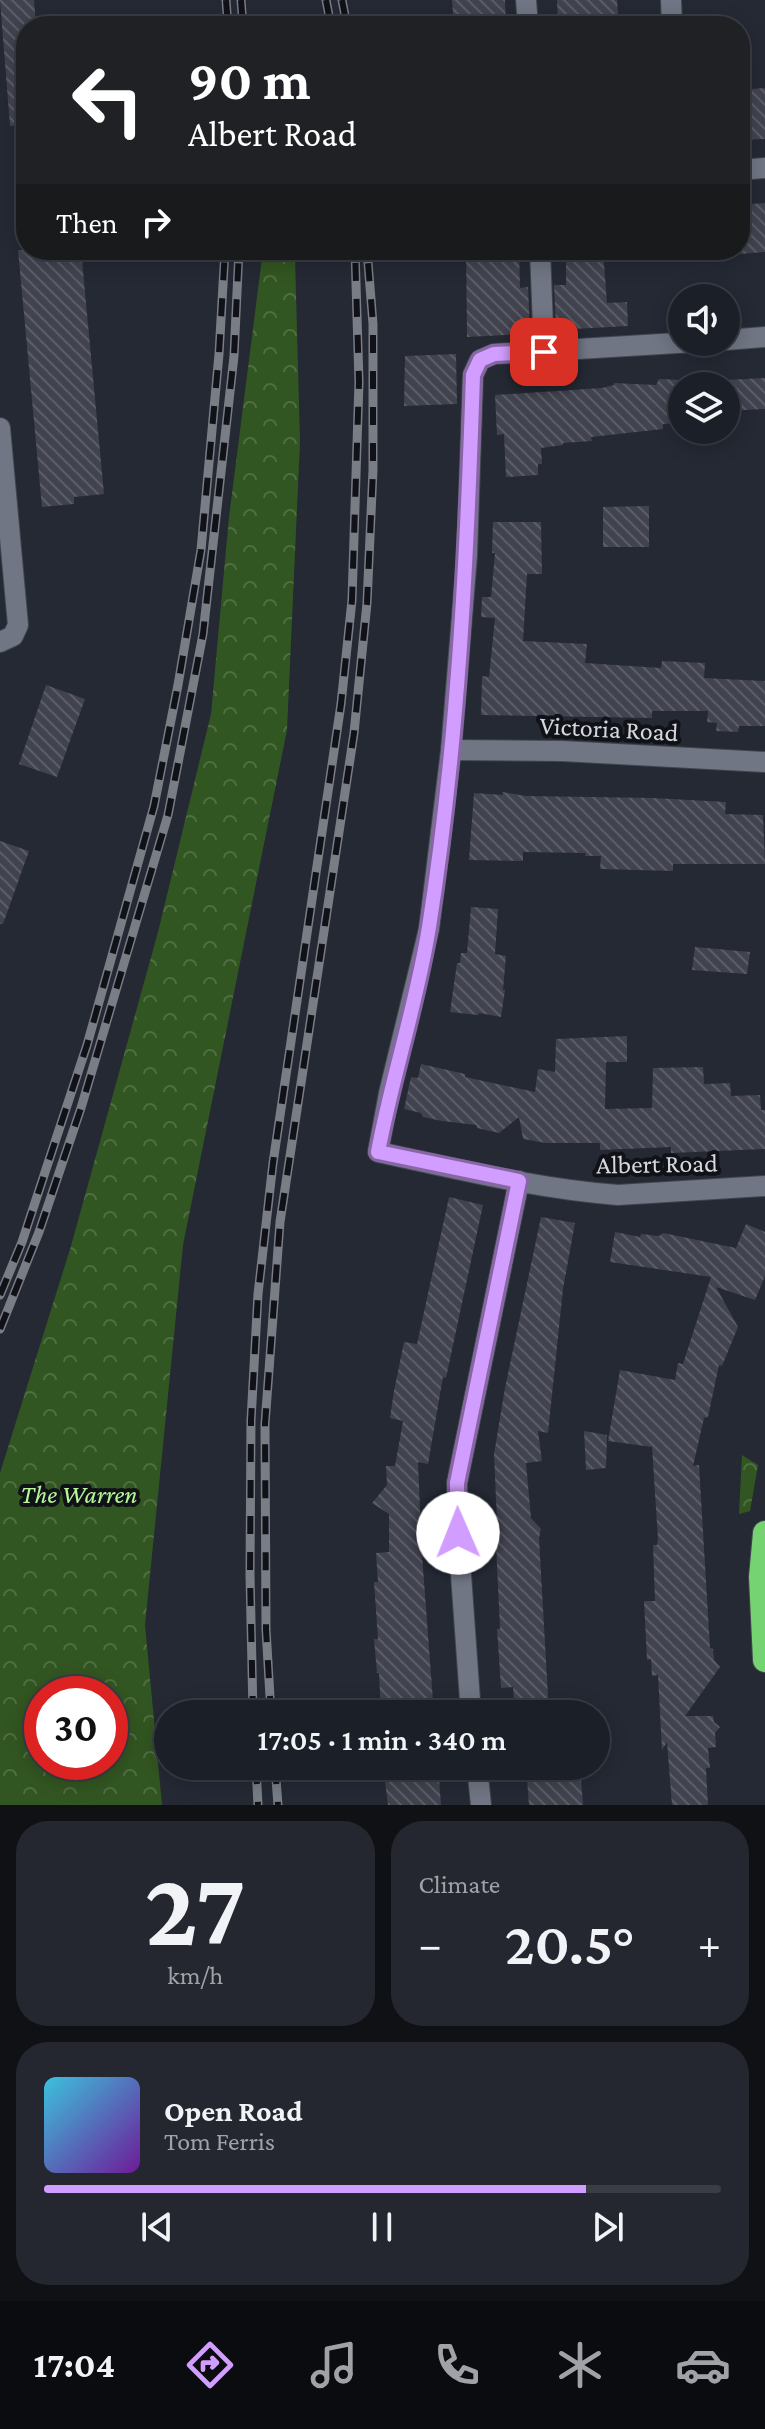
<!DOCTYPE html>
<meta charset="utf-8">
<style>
:root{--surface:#1b1f27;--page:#24272f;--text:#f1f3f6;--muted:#a0a2a7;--line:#393d44;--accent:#d19dfe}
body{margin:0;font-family:"Crimson Pro",serif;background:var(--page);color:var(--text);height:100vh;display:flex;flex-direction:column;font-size:30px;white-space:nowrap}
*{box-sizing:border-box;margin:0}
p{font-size:26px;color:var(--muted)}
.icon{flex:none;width:44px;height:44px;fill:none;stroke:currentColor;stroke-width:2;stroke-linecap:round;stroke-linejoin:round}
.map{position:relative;height:1805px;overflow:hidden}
.side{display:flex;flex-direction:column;gap:16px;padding:16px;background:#0f1115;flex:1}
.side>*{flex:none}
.hud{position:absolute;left:16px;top:16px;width:734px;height:244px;border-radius:32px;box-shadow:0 4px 20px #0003,0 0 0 2px var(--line);background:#202124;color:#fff;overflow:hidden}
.fabs{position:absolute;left:668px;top:284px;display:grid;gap:16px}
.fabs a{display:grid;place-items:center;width:72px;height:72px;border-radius:50%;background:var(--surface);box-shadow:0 4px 20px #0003,0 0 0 2px var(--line);font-size:40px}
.speed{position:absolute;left:24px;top:1676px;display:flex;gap:16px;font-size:40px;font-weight:700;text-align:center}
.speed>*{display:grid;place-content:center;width:104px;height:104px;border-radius:50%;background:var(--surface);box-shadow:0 4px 20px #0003,0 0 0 2px var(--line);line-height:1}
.speed .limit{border:12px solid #d22;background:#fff;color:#111}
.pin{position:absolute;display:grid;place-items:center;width:68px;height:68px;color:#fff;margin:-34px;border-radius:16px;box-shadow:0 4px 12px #0006}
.me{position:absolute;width:88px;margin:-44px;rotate:359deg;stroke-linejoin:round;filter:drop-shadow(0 0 6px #0008)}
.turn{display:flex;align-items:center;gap:28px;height:168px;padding:0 40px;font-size:36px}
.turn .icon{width:104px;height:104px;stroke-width:2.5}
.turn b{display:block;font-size:56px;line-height:68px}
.then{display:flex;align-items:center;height:76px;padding:0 40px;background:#0003;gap:16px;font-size:30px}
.big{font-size:60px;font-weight:600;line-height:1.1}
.side .widget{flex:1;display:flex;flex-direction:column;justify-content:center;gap:12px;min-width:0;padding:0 28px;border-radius:32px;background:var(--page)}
.side .dial{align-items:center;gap:0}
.dial b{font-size:104px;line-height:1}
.song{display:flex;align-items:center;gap:24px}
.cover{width:96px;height:96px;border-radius:12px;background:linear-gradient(135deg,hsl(190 70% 55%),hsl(280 70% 35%))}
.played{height:8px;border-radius:4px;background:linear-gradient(90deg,var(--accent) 80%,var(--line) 80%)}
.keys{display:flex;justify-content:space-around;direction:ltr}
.heat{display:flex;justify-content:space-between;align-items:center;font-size:44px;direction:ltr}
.side .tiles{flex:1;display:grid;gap:16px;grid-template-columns:1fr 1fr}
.widget:last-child{grid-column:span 2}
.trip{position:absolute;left:154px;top:1700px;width:456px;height:80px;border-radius:40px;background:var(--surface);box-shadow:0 4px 20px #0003,0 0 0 2px var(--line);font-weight:600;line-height:80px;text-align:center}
.menu{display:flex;height:128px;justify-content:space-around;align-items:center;background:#0b0c10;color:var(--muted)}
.menu .icon{width:56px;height:56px}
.menu .active{color:var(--accent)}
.menu b{font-size:36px;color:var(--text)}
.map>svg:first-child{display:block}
</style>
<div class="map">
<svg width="765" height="1805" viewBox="0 0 765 1805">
<defs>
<pattern id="park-crowns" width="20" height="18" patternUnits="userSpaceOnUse" patternTransform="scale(2)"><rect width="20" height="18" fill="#325621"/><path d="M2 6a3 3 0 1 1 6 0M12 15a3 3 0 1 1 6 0" fill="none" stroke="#4f6e41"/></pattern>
<pattern id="building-back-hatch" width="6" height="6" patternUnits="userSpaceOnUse" patternTransform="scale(2)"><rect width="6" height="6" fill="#41434f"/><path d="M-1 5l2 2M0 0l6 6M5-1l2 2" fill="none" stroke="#5c5d68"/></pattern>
</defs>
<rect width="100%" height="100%" fill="#242934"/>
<g fill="url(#park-crowns)" fill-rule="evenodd">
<path d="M263,250h31l1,8 5,184 -13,288 -104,515 -38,380 17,180h-162v-332l71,-227 87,-314 53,-218 18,-197zM42,1694h68v68h-68z"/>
<polygon points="742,1455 758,1465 750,1511 739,1514"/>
</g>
<g fill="url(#building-back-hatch)">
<polygon points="0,0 34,0 36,26 26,26 26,125 10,126"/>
<polygon points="452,0 505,0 506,26 454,26"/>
<polygon points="557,0 617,0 619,26 558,26"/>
<polygon points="765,88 765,139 740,140 740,90"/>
<polygon points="765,203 765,252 740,254 740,205"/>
<polygon points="18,250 81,250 104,494 74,497 74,504 42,507"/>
<polygon points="477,250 519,250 520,288 528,287 530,331 522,331 522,334 467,337 466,251"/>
<polygon points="566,250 603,250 607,303 627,302 628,326 556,330 554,285 566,285"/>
<polygon points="456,354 457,404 404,406 405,356"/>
<polygon points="765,378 765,409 726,411 726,380"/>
<polygon points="659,379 682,380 682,423 663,424 663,429 591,437 592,441 563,443 563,445 541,448 542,464 538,464 538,475 506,477 504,434 497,435 495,395 602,388 614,385 614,383 656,385"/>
<polygon points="649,506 649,547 603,547 603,507"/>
<polygon points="493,522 541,522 542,574 527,574 523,641 587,644 585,663 661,668 662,661 705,663 704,678 765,681 765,726 739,726 738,732 716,731 717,723 707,722 708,711 652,711 652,718 481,715 482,676 489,677 495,618 481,617 482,597 491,597 495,553 492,553"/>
<polygon points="46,685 85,699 57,777 19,764"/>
<polygon points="502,792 526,796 653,798 726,802 725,814 763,815 765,864 673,864 673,871 600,869 601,856 585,856 586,853 523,852 523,861 469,860 474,793 503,795"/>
<polygon points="0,841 29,851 3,924 0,924"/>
<polygon points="471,907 498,909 495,954 506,956 503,990 505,990 501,1017 479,1013 478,1015 450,1012 457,963 460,963 461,953 467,953"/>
<polygon points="695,947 750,952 747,974 692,970"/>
<polygon points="627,1036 627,1062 606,1062 605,1109 652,1108 653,1068 703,1067 704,1084 730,1083 731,1096 760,1095 761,1110 765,1110 765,1149 671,1153 671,1147 600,1150 600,1143 546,1143 523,1139 519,1117 499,1133 477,1128 476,1125 442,1121 423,1117 421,1113 404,1109 411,1077 418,1078 421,1064 465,1074 465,1077 535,1092 538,1069 555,1072 556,1039"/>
<polygon points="449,1197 483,1205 446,1378 443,1377 428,1464 418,1462 422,1555 434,1714 381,1714 379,1673 377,1673 374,1639 378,1639 374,1582 378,1582 376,1553 389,1552 389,1514 372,1503 387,1485 386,1466 395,1466 403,1421 390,1418 394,1391 404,1342 417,1344"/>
<polygon points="541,1217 575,1223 563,1289 548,1433 538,1431 542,1461 526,1463 531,1518 541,1529 539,1538 549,1714 522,1714 521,1700 514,1701 513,1687 501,1688 497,1629 500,1629 496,1544 498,1544 494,1454 505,1388"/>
<polygon points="746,1224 765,1232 765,1276 755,1300 716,1287 738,1327 722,1366 719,1365 708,1417 704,1418 693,1466 699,1465 710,1648 713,1649 714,1660 720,1667 685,1716 713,1716 714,1722 720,1727 715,1733 716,1747 708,1748 710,1768 706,1768 708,1805 672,1805 667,1742 662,1750 658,1675 652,1676 651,1659 647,1660 644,1601 655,1601 653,1545 657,1545 658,1539 652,1447 608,1441 620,1370 675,1380 678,1363 683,1364 711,1277 610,1262 615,1232 640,1237 641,1234 659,1236 663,1233 736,1248"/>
<polygon points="584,1431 607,1435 606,1468 586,1470"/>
<polygon points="383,1766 438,1766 441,1805 388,1805"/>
<polygon points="526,1766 580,1766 583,1805 529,1805"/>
</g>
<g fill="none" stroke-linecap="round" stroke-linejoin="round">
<g stroke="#41454e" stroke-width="22">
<g id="minor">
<polyline points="526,0 528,26"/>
<polyline points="671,0 672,26"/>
<polyline points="740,170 765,168"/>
<polyline points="540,250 544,352"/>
<polyline points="726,340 765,337"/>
<path d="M694,342l-200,12 -14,6 -7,15 -6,181 -16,194 -22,179 -40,164 -11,59c80,17 159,37 240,43l147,-9"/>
<polyline points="0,428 18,625 13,636 0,642"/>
<polyline points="451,750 562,751 765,762"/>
<polyline points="471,1714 458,1533 457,1483 519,1181"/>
<polyline points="477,1766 481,1805"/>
</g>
</g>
<g stroke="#41454e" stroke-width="26">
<polyline id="highway" points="765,1533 761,1577 765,1660"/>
</g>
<use href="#minor" stroke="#707684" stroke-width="20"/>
<use href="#highway" stroke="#76d372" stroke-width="24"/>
<g stroke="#797d86" stroke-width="9">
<g id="rail">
<polyline points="226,0 228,26"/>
<polyline points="241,0 243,26"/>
<polyline points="326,0 331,26"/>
<polyline points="342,0 347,26"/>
<polyline points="0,1295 22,1242 87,1045 154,806 178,685 201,550 219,354 225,250"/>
<polyline points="0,1329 39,1232 81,1108 168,815 203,634 234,356 239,250"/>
<polyline points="253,1714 250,1575 251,1420 258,1294 273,1163 341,704 352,600 359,382 355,250"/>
<polyline points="271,1714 266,1629 265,1424 280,1222 354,733 367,603 373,470 373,324 367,250"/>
<polyline points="256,1766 258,1805"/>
<polyline points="275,1766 278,1805"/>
</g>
</g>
<use href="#rail" stroke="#101217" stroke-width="6" stroke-dasharray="18" stroke-linecap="butt"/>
</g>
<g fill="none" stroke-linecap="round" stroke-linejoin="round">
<g stroke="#8866a5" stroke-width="20">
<path id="route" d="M458,1533l-1,-50 62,-302 -141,-29c14,-75 39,-149 51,-225 29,-183 38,-368 44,-552l7,-15 14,-6 50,-2"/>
</g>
<use href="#route" stroke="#d19dfe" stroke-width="14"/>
</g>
<g text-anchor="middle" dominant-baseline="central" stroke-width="8" stroke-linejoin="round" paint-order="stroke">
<g font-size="26" fill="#d4d7de" stroke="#101217">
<text transform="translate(609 729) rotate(3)">Victoria Road</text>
<text transform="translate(657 1164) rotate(-1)">Albert Road</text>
</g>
<g font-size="26" font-style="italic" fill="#b6f79a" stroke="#101217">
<text x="79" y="1494">The Warren</text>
</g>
</g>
</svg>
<div class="fabs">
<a><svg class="icon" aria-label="sound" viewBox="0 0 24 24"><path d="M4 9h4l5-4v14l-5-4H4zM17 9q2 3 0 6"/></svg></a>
<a><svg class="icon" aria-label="layers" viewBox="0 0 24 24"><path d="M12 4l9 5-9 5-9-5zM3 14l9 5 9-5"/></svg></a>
</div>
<div class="speed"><div class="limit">30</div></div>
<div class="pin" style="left:544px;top:352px;background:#d93025"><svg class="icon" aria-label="arrive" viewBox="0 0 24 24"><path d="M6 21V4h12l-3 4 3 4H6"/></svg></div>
<svg class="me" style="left:458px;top:1533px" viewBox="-20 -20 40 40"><circle r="19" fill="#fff"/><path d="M0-13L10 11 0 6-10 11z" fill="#d19dfe"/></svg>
<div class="trip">17:05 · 1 min · 340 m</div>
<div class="hud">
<div class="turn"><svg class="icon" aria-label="left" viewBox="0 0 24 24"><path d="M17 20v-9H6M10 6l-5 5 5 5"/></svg><div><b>90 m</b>Albert Road</div></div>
<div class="then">Then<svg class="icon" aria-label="right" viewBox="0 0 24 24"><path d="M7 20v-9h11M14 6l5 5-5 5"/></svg></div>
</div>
</div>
<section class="side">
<div class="tiles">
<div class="widget dial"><b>27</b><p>km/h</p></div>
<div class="widget"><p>Climate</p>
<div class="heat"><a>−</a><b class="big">20.5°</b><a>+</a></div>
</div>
<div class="widget">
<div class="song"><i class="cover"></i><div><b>Open Road</b><p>Tom Ferris</p></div></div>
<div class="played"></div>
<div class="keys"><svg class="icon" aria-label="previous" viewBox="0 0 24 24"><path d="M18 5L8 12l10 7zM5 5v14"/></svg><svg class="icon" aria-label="pause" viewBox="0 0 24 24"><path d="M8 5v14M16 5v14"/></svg><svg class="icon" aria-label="next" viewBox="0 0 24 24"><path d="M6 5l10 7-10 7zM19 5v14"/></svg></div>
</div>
</div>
</section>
<nav class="menu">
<b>17:04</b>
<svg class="icon active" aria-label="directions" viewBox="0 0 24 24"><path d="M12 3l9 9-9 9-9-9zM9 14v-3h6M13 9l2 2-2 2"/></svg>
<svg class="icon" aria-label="music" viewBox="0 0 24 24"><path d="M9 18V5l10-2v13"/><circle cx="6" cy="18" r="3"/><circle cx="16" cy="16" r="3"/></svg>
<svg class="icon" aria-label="phone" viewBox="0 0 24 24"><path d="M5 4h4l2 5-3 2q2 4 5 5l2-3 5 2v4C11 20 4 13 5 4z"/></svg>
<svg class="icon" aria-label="climate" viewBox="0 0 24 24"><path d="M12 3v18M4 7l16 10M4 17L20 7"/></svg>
<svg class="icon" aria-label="car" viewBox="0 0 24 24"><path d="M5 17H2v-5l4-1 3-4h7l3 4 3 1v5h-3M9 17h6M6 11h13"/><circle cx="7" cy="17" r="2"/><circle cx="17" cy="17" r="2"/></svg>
</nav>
